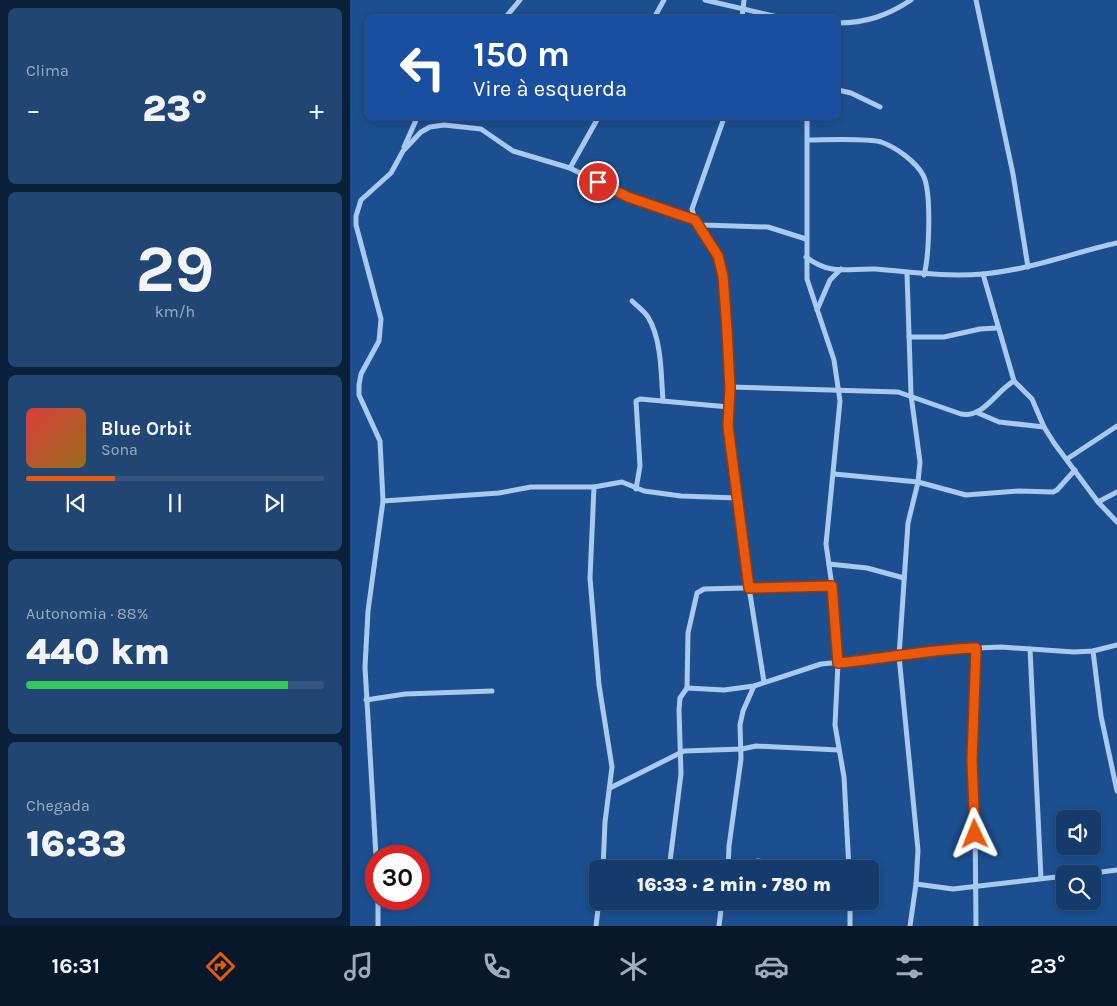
<!DOCTYPE html>
<html lang="pt">
<meta charset="utf-8">
<style>
:root{--surface:#143b6b;--page:#214673;--text:#f1f3f6;--muted:#9dadc1;--line:#33557e;--accent:#ea580c}
body{margin:0;font-family:Karla,sans-serif;background:var(--page);color:var(--text);height:100vh;display:flex;flex-direction:column;font-size:19px;white-space:nowrap}
*{box-sizing:border-box;margin:0}
p{font-size:16px;color:var(--muted)}
.icon{flex:none;width:28px;height:28px;fill:none;stroke:currentColor;stroke-width:2;stroke-linecap:round;stroke-linejoin:round}
.map{position:relative;flex:1;overflow:hidden}
.details{display:flex;flex-direction:column;gap:8px;padding:8px;background:#0b203b;width:350px}
.details>*{flex:none}
.hud{position:absolute;left:15px;top:15px;width:475px;height:105px;border-radius:8px;box-shadow:0 2px 8px #0003,0 0 0 1px var(--line);background:#1a4fa0;color:#fff;overflow:hidden}
.controls{position:absolute;left:706px;top:810px;display:grid;gap:10px}
.controls a{display:grid;place-items:center;width:45px;height:45px;border-radius:8px;background:var(--surface);box-shadow:0 2px 8px #0003,0 0 0 1px var(--line);font-size:25px}
.speed{position:absolute;left:15px;top:845px;display:flex;gap:10px;font-size:25px;font-weight:700;text-align:center}
.speed>*{display:grid;place-content:center;width:65px;height:65px;border-radius:50%;background:var(--surface);box-shadow:0 2px 8px #0003,0 0 0 1px var(--line);line-height:1}
.speed .limit{border:8px solid #d22;background:#fff;color:#111}
.pin{position:absolute;display:grid;place-items:center;width:42px;height:42px;color:#fff;margin:-21px;border:2px solid #fff;border-radius:50%;box-shadow:0 1px 5px #0007}
.me{position:absolute;width:55px;margin:-28px;rotate:358deg;stroke-linejoin:round;filter:drop-shadow(0 0 4px #0008)}
.turn{display:flex;align-items:center;gap:18px;height:105px;padding:0 25px;font-size:22px}
.turn .icon{width:65px;height:65px;stroke-width:2.5}
.turn b{display:block;font-size:35px;line-height:42px}
.big{font-size:38px;font-weight:800;line-height:1.1}
.details .widget{flex:1;display:flex;flex-direction:column;justify-content:center;gap:8px;min-width:0;padding:0 18px;border-radius:8px;background:var(--page)}
.details .dial{align-items:center;gap:0}
.dial b{font-size:65px;line-height:1}
.song{display:flex;align-items:center;gap:15px}
.cover{width:60px;height:60px;border-radius:8px;background:linear-gradient(135deg,hsl(0 70% 55%),hsl(40 70% 35%))}
.played{height:5px;border-radius:2px;background:linear-gradient(90deg,var(--accent) 30%,var(--line) 30%)}
.keys{display:flex;justify-content:space-around;direction:ltr}
.heat{display:flex;justify-content:space-between;align-items:center;font-size:28px;direction:ltr}
.charge{height:8px;border-radius:4px;background:linear-gradient(90deg,#34c759 88%,var(--line) 0)}
.trip{position:absolute;left:239px;top:860px;width:290px;height:50px;border-radius:8px;background:var(--surface);box-shadow:0 2px 8px #0003,0 0 0 1px var(--line);font-weight:800;line-height:50px;text-align:center}
.dock{display:flex;height:80px;justify-content:space-around;align-items:center;background:#08182b;color:var(--muted)}
.dock .icon{width:35px;height:35px}
.dock .on{color:var(--accent)}
.dock b{font-size:22px;color:var(--text)}
main{display:flex;flex:1;min-height:0}
.map>svg:first-child{display:block}
</style>
<main>
<section class="details">
<div class="widget"><p>Clima</p>
<div class="heat"><a>−</a><b class="big">23°</b><a>+</a></div>
</div>
<div class="widget dial"><b>29</b><p>km/h</p></div>
<div class="widget">
<div class="song"><i class="cover"></i><div><b>Blue Orbit</b><p>Sona</p></div></div>
<div class="played"></div>
<div class="keys"><svg class="icon" aria-label="previous" viewBox="0 0 24 24"><path d="M18 5L8 12l10 7zM5 5v14"/></svg><svg class="icon" aria-label="pause" viewBox="0 0 24 24"><path d="M8 5v14M16 5v14"/></svg><svg class="icon" aria-label="next" viewBox="0 0 24 24"><path d="M6 5l10 7-10 7zM19 5v14"/></svg></div>
</div>
<div class="widget"><p>Autonomia · 88%</p><b class="big">440 km</b><div class="charge"></div></div>
<div class="widget"><p>Chegada</p><b class="big">16:33</b></div>
</section>
<div class="map">
<svg width="767" height="926" viewBox="0 0 767 926">
<rect width="100%" height="100%" fill="#1b4f8f"/>
<g fill="none" stroke-linecap="round" stroke-linejoin="round">
<g stroke="#a9c9ee" stroke-width="5">
<polyline points="355,0 432,18"/>
<polyline points="626,0 663,174 678,267"/>
<polyline points="155,18 170,0"/>
<polyline points="304,18 314,0"/>
<polyline points="392,18 394,0"/>
<path d="M488,23c27,0 49,-7 73,-23"/>
<polyline points="488,90 501,93 530,107"/>
<polyline points="374,118 342,209 345,221 364,247 373,276 380,387 378,426 396,569 414,682"/>
<polyline points="457,118 457,279 484,360 490,401 476,544 482,586 488,663 485,725 494,777 499,869"/>
<path d="M458,140c17,0 59,-2 73,2 15,5 35,20 42,33 9,16 6,82 1,100"/>
<polyline points="54,147 67,118"/>
<polyline points="220,168 248,118"/>
<path d="M456,257c25,19 41,11 70,12 37,3 69,8 107,5 46,-4 89,-21 134,-31"/>
<polyline points="557,273 561,395 570,462 568,482 558,523 549,656 568,850 566,884 560,926"/>
<polyline points="633,274 664,381 682,399 694,427 704,443 748,502 767,522"/>
<path d="M282,301c5,5 12,10 16,16 14,23 13,58 15,84"/>
<polyline points="467,310 480,280 491,269"/>
<polyline points="559,337 594,337 630,329 647,328"/>
<path d="M380,387l168,5 63,22c23,4 35,-23 53,-33"/>
<polyline points="628,413 649,422 694,427"/>
<polyline points="717,459 767,426"/>
<polyline points="484,474 568,482 616,495 669,491 703,492 707,490 725,470"/>
<polyline points="244,487 272,482 294,491 331,496 387,498"/>
<polyline points="286,489 290,466 286,401 290,399 379,407"/>
<polyline points="33,501 149,493 181,487 244,487 240,578 249,685 262,767 255,822 253,869"/>
<polyline points="748,502 767,492"/>
<polyline points="479,564 517,568 554,578"/>
<polyline points="625,647 621,760 625,816 626,926"/>
<polyline points="680,649 691,878"/>
<polyline points="743,651 751,716 767,791"/>
<polyline points="337,688 374,690 404,686 471,664 544,657 580,650 651,647 724,652 743,651 767,645"/>
<polyline points="16,700 55,694 142,691"/>
<polyline points="260,788 334,751 392,749 406,746 489,750"/>
<polyline points="26,856 15,667 18,611 33,501 30,441 9,395 9,385 11,374 29,341 31,319 6,225 6,216 11,200 41,173 53,151 71,132 80,127 94,125 131,129 163,151 220,168 277,197 353,225 418,227 456,239"/>
<polyline points="319,869 331,774 329,710 330,698 337,688 338,633 347,593 354,589 482,586"/>
<polyline points="378,869 379,846 391,759 390,725 393,711 404,686"/>
<polyline points="381,869 408,861 452,869"/>
<polyline points="735,874 767,870"/>
<polyline points="566,884 603,889 715,876"/>
<polyline points="28,899 28,926"/>
<polyline points="246,926 249,901"/>
<polyline points="369,926 372,901"/>
<polyline points="500,926 500,901"/>
</g>
</g>
<g fill="none" stroke-linecap="round" stroke-linejoin="round">
<g stroke="#983908" stroke-width="12">
<path id="route" d="M248,182l30,15 67,23 23,36 5,20 4,54 3,58 -2,38 21,162 83,-2 6,77c46,-4 91,-14 138,-15l-4,112 3,74"/>
</g>
<use href="#route" stroke="#ea580c" stroke-width="9"/>
</g>
</svg>
<div class="controls">
<a><svg class="icon" aria-label="sound" viewBox="0 0 24 24"><path d="M4 9h4l5-4v14l-5-4H4zM17 9q2 3 0 6"/></svg></a>
<a><svg class="icon" aria-label="search" viewBox="0 0 24 24"><circle cx="10" cy="10" r="6"/><path d="M15 15l6 6"/></svg></a>
</div>
<div class="speed"><div class="limit">30</div></div>
<div class="pin" style="left:248px;top:182px;background:#d93025"><svg class="icon" aria-label="arrive" viewBox="0 0 24 24"><path d="M6 21V4h12l-3 4 3 4H6"/></svg></div>
<svg class="me" style="left:625px;top:834px" viewBox="-20 -20 40 40"><path d="M0-17L14 15 0 8-14 15z" fill="#ea580c" stroke="#fff" stroke-width="4"/></svg>
<div class="trip">16:33 · 2 min · 780 m</div>
<div class="hud">
<div class="turn"><svg class="icon" aria-label="left" viewBox="0 0 24 24"><path d="M17 20v-9H6M10 6l-5 5 5 5"/></svg><div><b>150 m</b>Vire à esquerda</div></div>
</div>
</div>
</main>
<nav class="dock">
<b>16:31</b>
<svg class="icon on" aria-label="directions" viewBox="0 0 24 24"><path d="M12 3l9 9-9 9-9-9zM9 14v-3h6M13 9l2 2-2 2"/></svg>
<svg class="icon" aria-label="music" viewBox="0 0 24 24"><path d="M9 18V5l10-2v13"/><circle cx="6" cy="18" r="3"/><circle cx="16" cy="16" r="3"/></svg>
<svg class="icon" aria-label="phone" viewBox="0 0 24 24"><path d="M5 4h4l2 5-3 2q2 4 5 5l2-3 5 2v4C11 20 4 13 5 4z"/></svg>
<svg class="icon" aria-label="climate" viewBox="0 0 24 24"><path d="M12 3v18M4 7l16 10M4 17L20 7"/></svg>
<svg class="icon" aria-label="car" viewBox="0 0 24 24"><path d="M5 17H2v-5l4-1 3-4h7l3 4 3 1v5h-3M9 17h6M6 11h13"/><circle cx="7" cy="17" r="2"/><circle cx="17" cy="17" r="2"/></svg>
<svg class="icon" aria-label="filters" viewBox="0 0 24 24"><path d="M4 7h16M4 17h16"/><circle cx="9" cy="7" r="2"/><circle cx="15" cy="17" r="2"/></svg>
<b>23°</b>
</nav>
